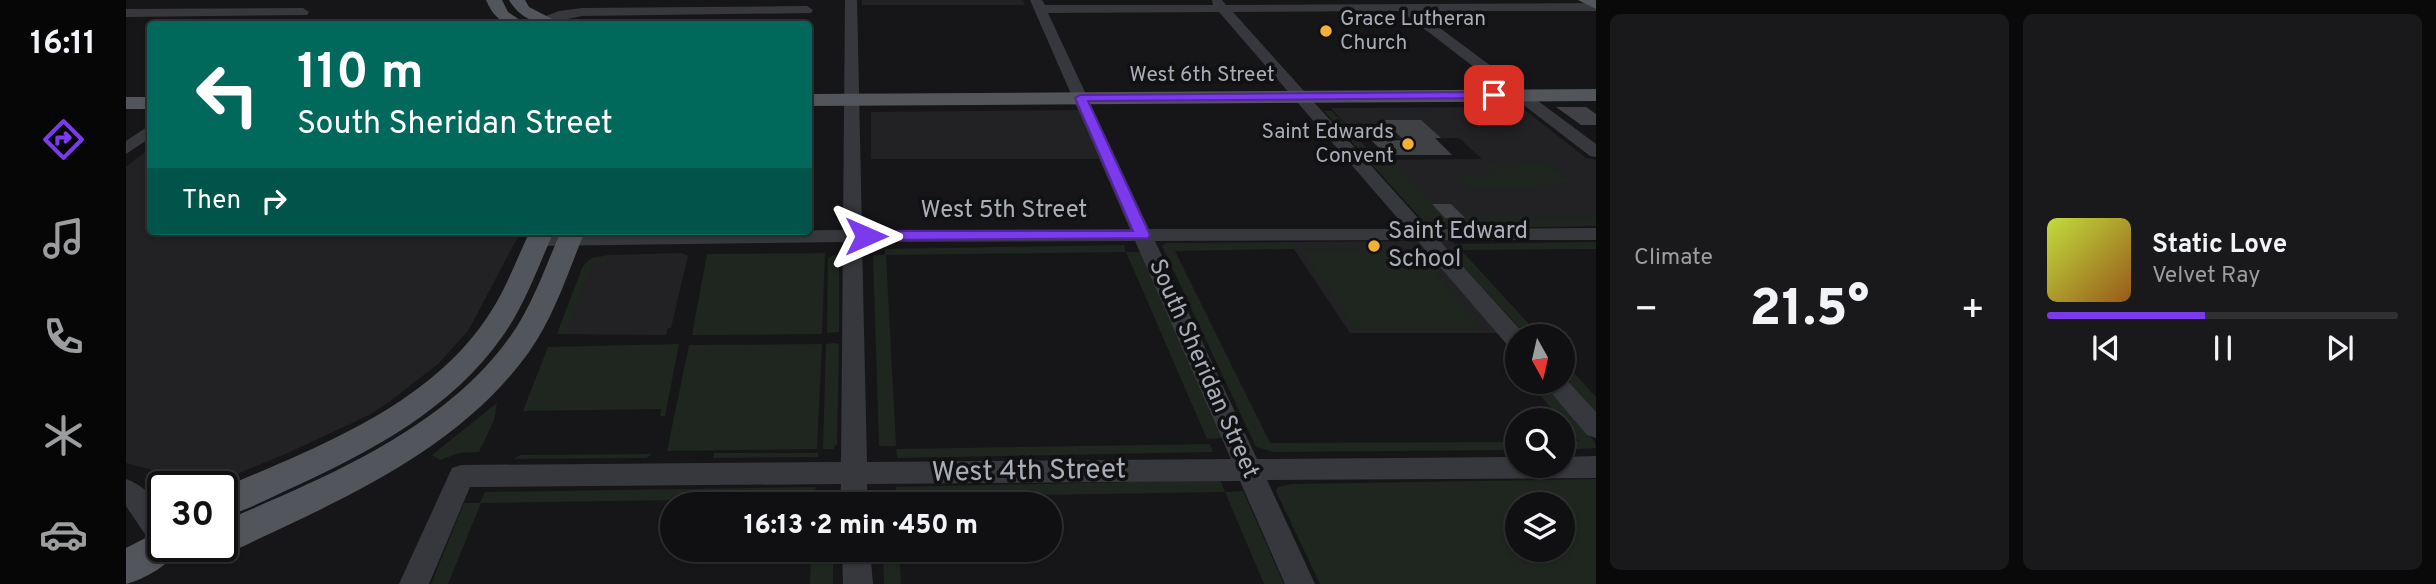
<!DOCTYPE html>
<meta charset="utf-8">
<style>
:root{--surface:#101012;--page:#19191b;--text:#f1f3f6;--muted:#9c9d9f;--line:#303032;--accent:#7c3aed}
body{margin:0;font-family:Overpass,sans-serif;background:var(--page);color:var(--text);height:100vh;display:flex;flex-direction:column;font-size:26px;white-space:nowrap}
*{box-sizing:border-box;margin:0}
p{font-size:23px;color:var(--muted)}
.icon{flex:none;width:38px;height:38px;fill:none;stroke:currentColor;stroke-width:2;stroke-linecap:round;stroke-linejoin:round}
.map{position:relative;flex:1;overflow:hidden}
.details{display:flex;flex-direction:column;gap:14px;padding:14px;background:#09090a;width:840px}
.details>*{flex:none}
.hud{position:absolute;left:21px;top:21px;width:665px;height:214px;border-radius:7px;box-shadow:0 2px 5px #0004,0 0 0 2px var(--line);background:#00695c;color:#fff;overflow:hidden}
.needle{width:46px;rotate:172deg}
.buttons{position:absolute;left:1379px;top:324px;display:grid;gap:14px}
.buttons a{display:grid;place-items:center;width:70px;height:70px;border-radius:50%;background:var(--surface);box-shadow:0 2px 5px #0004,0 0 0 2px var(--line);font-size:35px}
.speed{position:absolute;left:21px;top:471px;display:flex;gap:14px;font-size:35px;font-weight:700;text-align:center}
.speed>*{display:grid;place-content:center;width:91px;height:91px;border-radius:50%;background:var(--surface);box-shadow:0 2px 5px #0004,0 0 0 2px var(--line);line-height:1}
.speed .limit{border:4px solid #111;border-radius:10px;background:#fff;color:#111}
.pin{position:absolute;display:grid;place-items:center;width:60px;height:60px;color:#fff;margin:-30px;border-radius:14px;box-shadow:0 4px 10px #0006}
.me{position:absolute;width:77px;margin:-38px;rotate:90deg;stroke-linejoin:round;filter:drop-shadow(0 0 5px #0008)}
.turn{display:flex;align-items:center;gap:24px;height:147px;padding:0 35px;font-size:32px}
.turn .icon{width:91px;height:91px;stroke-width:2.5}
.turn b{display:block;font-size:49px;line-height:60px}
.then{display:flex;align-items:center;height:66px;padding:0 35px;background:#0003;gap:14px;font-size:26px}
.big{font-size:52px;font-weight:800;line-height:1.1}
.details .widget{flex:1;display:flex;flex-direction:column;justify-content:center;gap:10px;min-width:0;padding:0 24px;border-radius:10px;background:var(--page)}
.song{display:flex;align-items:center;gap:21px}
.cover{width:84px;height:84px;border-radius:10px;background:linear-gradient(135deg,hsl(70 70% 55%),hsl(30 70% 35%))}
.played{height:7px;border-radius:4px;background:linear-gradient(90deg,var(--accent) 45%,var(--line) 45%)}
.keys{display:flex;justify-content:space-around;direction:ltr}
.heat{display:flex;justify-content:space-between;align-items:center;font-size:38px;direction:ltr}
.details .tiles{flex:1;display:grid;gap:14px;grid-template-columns:repeat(2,1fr)}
.trip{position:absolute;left:534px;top:492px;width:402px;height:70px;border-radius:35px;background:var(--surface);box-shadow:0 2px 5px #0004,0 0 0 2px var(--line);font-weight:800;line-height:70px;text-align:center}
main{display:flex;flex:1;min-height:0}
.menu{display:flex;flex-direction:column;width:126px;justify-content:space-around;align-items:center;background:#060607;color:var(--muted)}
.menu .icon{width:49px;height:49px}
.menu .on{color:var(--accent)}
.menu b{font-size:32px;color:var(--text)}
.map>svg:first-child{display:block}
</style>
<main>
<nav class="menu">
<b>16:11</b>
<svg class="icon on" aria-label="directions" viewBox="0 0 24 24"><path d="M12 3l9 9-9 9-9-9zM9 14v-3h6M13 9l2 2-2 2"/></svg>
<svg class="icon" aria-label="music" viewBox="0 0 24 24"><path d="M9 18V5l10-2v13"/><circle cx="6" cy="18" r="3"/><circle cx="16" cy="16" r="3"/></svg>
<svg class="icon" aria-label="phone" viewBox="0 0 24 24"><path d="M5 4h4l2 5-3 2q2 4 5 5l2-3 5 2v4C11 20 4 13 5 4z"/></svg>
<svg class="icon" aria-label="climate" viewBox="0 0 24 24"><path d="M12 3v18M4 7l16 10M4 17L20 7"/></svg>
<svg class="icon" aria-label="car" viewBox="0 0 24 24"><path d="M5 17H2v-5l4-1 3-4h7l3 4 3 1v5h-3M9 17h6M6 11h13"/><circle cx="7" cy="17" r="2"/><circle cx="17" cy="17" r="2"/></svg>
</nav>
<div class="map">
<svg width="1470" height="584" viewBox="0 0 1470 584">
<rect width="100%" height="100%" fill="#161618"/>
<g fill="#222225">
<polygon points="736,0 897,0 899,5 736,5"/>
<polygon points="1395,107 1460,158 1470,160 1470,226 1314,228 1334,250 1304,250 1374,333 1224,333 1163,242 1281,241 1265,221 1297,220 1242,160 1356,159 1333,138 1233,139 1205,108"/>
<polygon points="952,110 973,159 745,159 745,112"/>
<polygon points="24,148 24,231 395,231 342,331 312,364 263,402 243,415 164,452 82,486 49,486 30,471 0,463 0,167"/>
<polygon points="556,253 562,256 545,328 542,328 540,335 431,334 457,266 463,260 483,255"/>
</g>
<g fill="#1e261f" fill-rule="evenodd">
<polygon points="1198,111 1206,111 1252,160 1266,160 1319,218 1470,218 1470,226 1317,228 1310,220 1297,221"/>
<polygon points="1359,163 1369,163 1374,167 1391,167 1389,164 1422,164 1440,179 1450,183 1409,184 1413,188 1343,188 1329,175 1371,174"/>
<polygon points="1163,242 1168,249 1049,251 1144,443 1391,442 1391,450 1148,452 1130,447 1036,246 1040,243"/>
<polygon points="1470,242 1470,249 1335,250 1414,336 1401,336 1322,250 1333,250 1328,244"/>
<polygon points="998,245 1000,252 1014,252 1097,438 1081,439 1000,252 760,255 770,446 753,446 747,255 759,255 759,249"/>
<polygon points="1289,249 1355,327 1229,328 1176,250"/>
<polygon points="699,253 696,334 566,335 581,254"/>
<polygon points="710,254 713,267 713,332 701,333 702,258"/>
<polygon points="483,255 479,262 466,263 440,330 454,332 431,334 457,266 466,258"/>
<polygon points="709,343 713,344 711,445 709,445 708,449 697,449 700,344"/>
<polygon points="553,344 539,416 534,416 535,409 397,411 422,347"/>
<polygon points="696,344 691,449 541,451 563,345"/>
<polygon points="1437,361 1470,397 1470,414 1437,377"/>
<polygon points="1403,382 1417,382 1469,442 1470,448 1437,450 1437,441 1453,441"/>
<polygon points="371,403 368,420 353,452 333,453 314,460 306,455"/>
<polygon points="1084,444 1087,452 771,458 770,449"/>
<polygon points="588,453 692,453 692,457 587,458"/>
<polygon points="526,454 520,458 388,459 394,455"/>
<path d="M1470,479v105h-276l-44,-93 2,-4 14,-3zM1391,504h46v46h-46z"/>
<polygon points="1094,480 1099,492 1117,491 1158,584 1138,584 1099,492 771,497 771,504 755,504 755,498 771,497 770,487"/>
<polygon points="690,487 687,498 708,499 708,504 687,504 686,498 355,503 322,584 305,584 338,503 354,503 359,492"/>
<polygon points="685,550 707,550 707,584 684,584"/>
<polygon points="757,550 773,550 775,584 758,584"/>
</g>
<g fill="#404145">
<polygon points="1430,107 1460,107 1470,114 1470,125 1455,125"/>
<polygon points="1257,120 1295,120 1315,138 1309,138 1326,155 1260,155 1246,141 1278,140"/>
<polygon points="1306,204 1325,204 1339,218 1319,218"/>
</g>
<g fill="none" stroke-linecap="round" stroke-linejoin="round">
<g fill="#37383d" fill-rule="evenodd">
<path d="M719,0h12l5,230 268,-1 -100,-229h12l3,5h168l-1,-5h10l4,5 370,-2v8h-179l179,133v13l-6,-1 -189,-145 -168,1 195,217 168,-1v12h-157l86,95 -8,1v13l-8,-2 -92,-107 -262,1 102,218 260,-2v9h46v-9l33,-1v22l-329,2 48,104h-30l-45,-103 -373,3 1,20h-28l1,-20 -371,3 -41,97h-30l53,-116 9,-3 380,-3 2,-220 -305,4 -10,-6 10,-6 305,-4zM1093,12l188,217h-258l-101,-216zM1009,241l96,218 -364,3 -5,-220z"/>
<polygon points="681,6 687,10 685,13 456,16 418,24 399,24 433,11 456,8"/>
<polygon points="177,8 183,12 181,15 0,17 0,9"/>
<polygon points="24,125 24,138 0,154 0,141"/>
<polygon points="1437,376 1470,412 1470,438 1461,435 1416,382 1437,382"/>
<path d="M0,479c14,5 31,18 36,33 3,9 1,24 1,34h10l-10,4 -10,-4 -27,-40z"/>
<polygon points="716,550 744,550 747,584 717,584"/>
</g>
<g fill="#53555c" fill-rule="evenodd">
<path d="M360,0h16l6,12 18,12c-22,2 -31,-4 -40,-24z"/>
<path d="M383,0h16l4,7 33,17c-22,2 -41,-4 -53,-24z"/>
<polygon points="1452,0 1470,0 1470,9"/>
<polygon points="1470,89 1470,101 682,106 682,94"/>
<rect x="0" y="97" width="24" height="12"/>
<path d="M404,231h24c-16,36 -29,74 -52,106 -50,71 -128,113 -206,149 -24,11 -49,24 -74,32v-30c96,-41 209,-83 268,-175 17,-26 27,-55 40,-82z"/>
<path d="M435,231h24c-17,41 -30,84 -56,121 -71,99 -188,148 -294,198l-13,5 -13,-5 -1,-4h14v-24c105,-46 228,-94 294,-194 19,-30 31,-65 45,-97z"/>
<path d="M37,529v17h17c-8,18 -35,33 -54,38v-36z"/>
</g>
</g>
<polygon fill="#7c3aed" stroke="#51269a" stroke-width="2" points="1368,92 1374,95 1372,98 962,101 1024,235 1022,238 740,240 733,236 740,231 1007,231 949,98 954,95"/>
<g fill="#f2b134" stroke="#111113" stroke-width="2.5">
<circle cx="1200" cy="31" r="7"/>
<circle cx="1282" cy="144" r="7"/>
<circle cx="1248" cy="246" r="7"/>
</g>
<g text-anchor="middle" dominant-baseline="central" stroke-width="7" stroke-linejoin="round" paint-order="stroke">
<g font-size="21" fill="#a8adb8" stroke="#111113" text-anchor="start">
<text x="1214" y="19">Grace Lutheran<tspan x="1214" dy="24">Church</tspan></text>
<text x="1268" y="132" text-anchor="end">Saint Edwards<tspan x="1268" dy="24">Convent</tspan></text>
</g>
<g font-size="21" fill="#a8adb8" stroke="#111113">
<text x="1076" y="75">West 6th Street</text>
</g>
<g font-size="24" fill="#a8adb8" stroke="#111113">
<text x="878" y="211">West 5th Street</text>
<text transform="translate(1077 369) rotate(66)">South Sheridan Street</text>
</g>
<g font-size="24" fill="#a8adb8" stroke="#111113" text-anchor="start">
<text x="1262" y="232">Saint Edward<tspan x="1262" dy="28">School</tspan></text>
</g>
<g font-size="28" fill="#a8adb8" stroke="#111113">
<text transform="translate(903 472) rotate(-1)">West 4th Street</text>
</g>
</g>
</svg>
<div class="buttons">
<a><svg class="needle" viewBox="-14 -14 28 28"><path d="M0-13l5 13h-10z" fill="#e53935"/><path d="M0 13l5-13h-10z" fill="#9c9d9f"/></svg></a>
<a><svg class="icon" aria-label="search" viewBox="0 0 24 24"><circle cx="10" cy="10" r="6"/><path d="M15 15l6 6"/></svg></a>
<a><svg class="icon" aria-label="layers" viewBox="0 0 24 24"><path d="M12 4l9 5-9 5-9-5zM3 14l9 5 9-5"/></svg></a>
</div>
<div class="speed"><div class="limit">30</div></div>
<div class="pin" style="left:1368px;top:95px;background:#d93025"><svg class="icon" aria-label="arrive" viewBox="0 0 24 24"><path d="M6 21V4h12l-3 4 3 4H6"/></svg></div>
<svg class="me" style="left:740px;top:236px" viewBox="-20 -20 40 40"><path d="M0-17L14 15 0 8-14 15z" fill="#7c3aed" stroke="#fff" stroke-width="4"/></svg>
<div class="trip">16:13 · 2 min · 450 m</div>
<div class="hud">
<div class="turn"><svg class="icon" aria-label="left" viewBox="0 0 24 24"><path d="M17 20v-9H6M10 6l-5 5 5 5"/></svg><div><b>110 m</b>South Sheridan Street</div></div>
<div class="then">Then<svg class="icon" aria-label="right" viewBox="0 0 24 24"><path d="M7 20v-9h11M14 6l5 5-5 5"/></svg></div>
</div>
</div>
<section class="details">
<div class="tiles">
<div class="widget"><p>Climate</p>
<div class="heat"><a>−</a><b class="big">21.5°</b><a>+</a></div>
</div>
<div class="widget">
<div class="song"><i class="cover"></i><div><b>Static Love</b><p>Velvet Ray</p></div></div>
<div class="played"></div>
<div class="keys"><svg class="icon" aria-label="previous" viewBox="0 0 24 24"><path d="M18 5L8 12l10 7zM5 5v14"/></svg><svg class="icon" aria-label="pause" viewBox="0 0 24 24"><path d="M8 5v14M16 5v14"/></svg><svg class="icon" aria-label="next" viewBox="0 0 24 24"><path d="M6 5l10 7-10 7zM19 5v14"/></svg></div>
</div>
</div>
</section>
</main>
